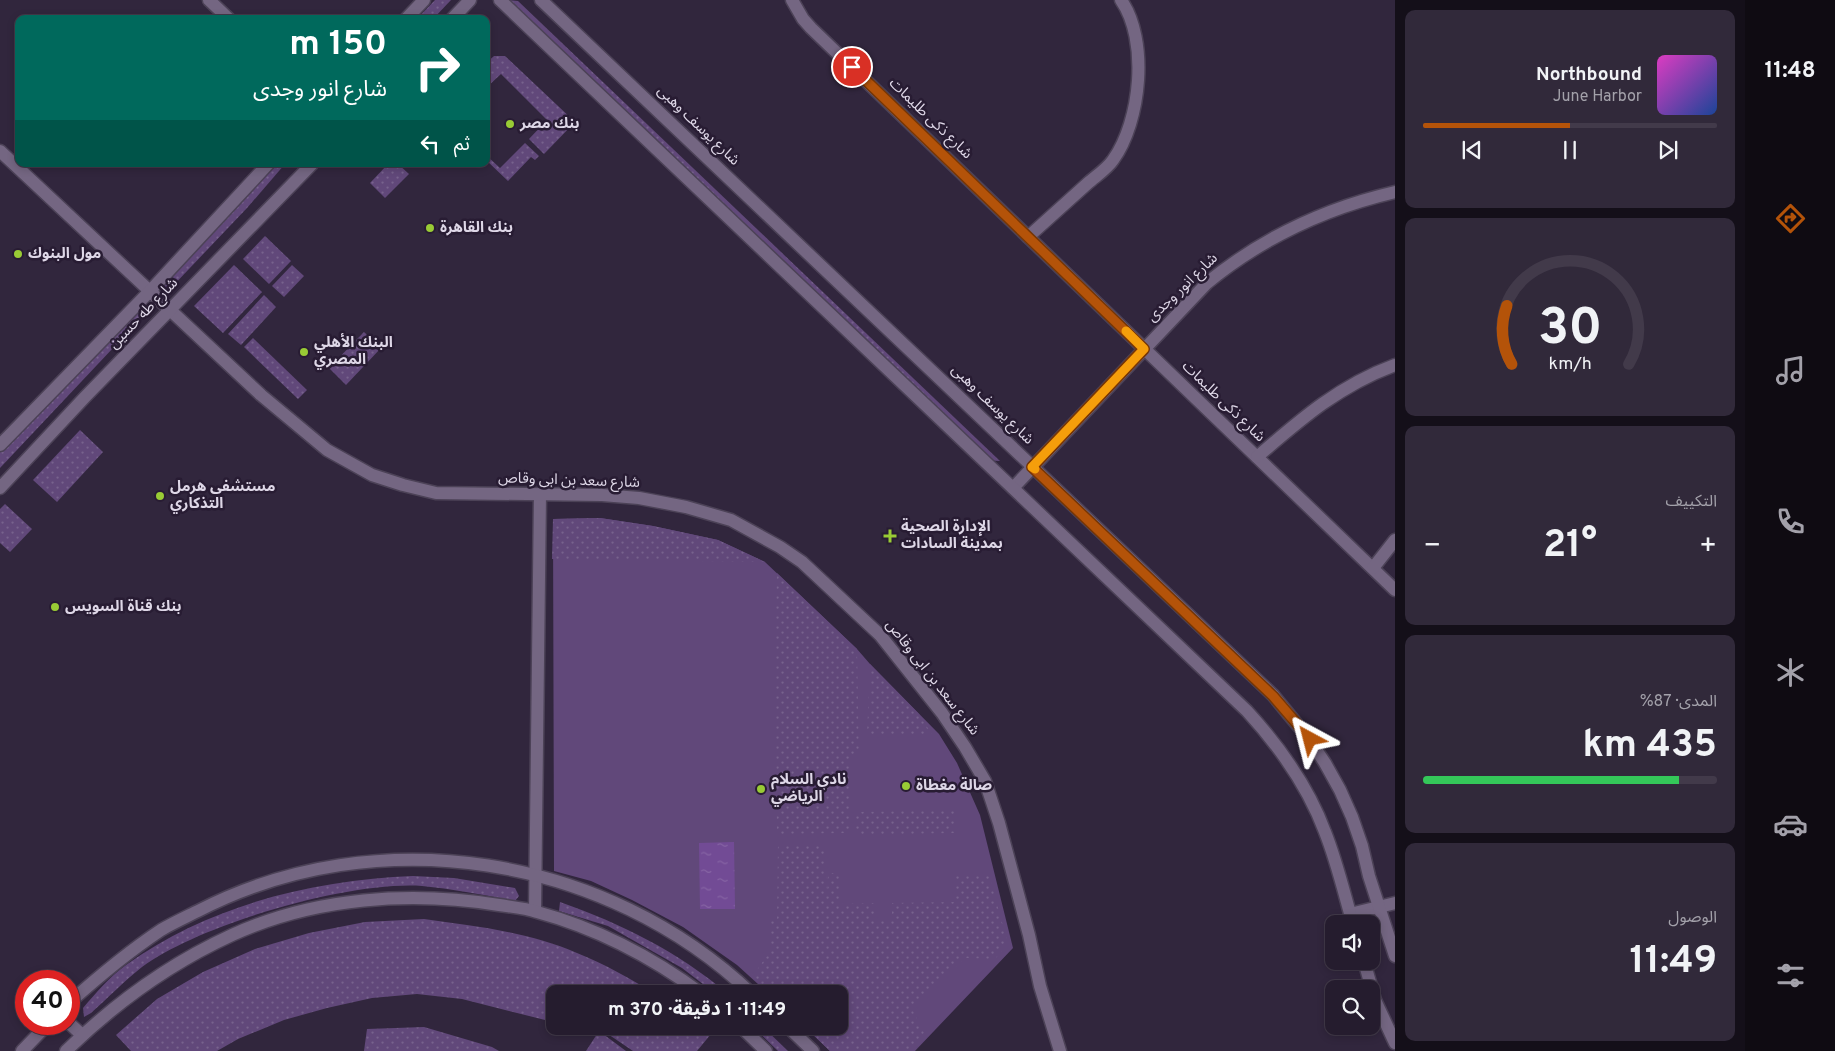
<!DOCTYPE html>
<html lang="ar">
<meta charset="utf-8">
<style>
:root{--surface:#251c2e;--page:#31293a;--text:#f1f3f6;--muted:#a3a1aa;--line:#423a4a;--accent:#b45309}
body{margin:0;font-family:Overpass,"Noto Sans Arabic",sans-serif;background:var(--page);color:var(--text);direction:rtl;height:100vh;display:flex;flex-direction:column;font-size:19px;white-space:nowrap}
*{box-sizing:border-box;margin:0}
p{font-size:16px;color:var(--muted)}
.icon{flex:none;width:28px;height:28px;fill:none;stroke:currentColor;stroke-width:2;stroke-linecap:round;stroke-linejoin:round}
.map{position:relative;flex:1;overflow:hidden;direction:ltr}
.side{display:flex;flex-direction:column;gap:10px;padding:10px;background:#140f19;width:350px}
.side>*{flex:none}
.top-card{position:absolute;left:15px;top:15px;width:475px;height:152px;border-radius:10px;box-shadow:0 2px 8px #0003,0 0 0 1px var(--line);direction:rtl;background:#00695c;color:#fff;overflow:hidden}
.fabs{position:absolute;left:1325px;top:915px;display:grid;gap:10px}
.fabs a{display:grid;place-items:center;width:55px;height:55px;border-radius:10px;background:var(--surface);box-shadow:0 2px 8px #0003,0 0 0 1px var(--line);font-size:25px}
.speed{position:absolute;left:15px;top:970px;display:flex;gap:10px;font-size:25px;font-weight:700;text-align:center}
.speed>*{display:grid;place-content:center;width:65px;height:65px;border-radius:50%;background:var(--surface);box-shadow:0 2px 8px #0003,0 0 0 1px var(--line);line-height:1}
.speed .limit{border:8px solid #d22;background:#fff;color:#111}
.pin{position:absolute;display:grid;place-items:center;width:42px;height:42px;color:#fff;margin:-21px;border:2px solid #fff;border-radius:50%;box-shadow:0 1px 5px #0007}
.me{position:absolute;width:55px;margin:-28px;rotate:322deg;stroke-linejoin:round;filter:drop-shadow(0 0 4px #0008)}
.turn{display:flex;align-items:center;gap:18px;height:105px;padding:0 20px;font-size:22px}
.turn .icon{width:65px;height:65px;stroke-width:2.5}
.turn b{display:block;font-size:35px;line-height:42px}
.then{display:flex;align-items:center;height:48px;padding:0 20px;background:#0003;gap:10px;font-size:19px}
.big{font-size:38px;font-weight:700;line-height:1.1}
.side .tile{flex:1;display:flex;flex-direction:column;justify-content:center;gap:8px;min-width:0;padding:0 18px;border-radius:10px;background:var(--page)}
.side .dial{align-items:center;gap:0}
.dial svg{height:130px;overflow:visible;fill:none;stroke:var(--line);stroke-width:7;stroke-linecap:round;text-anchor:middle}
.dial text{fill:var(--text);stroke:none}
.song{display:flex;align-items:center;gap:15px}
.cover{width:60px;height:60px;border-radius:8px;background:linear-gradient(135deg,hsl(310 70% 55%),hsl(220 70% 35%))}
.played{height:5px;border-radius:2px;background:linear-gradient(90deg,var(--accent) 50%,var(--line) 50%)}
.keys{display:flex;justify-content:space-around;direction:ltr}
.heat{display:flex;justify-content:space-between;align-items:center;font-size:28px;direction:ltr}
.charge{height:8px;border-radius:4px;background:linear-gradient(90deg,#34c759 87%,var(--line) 0)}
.trip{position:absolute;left:546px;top:985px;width:302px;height:50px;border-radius:10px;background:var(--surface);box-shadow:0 2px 8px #0003,0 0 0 1px var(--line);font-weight:700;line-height:50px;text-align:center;direction:rtl}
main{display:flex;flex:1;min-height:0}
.menu{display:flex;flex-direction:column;width:90px;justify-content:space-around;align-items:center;background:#0f0b12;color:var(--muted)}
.menu .icon{width:35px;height:35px}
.menu .on{color:var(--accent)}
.menu b{font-size:22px;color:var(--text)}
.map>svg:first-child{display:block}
</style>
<main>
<nav class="menu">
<b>11:48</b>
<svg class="icon on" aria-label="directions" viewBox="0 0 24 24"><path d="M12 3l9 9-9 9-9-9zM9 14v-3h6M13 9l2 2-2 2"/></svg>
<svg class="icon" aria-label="music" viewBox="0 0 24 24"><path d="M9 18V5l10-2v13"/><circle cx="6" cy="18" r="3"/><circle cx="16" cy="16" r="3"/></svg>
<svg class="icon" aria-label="phone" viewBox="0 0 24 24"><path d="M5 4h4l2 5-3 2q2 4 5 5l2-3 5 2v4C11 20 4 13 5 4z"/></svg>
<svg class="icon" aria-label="climate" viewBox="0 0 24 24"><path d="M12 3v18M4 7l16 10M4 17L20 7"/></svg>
<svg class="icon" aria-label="car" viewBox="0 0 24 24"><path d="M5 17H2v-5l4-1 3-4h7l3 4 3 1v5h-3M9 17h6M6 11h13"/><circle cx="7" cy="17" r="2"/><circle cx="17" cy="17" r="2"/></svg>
<svg class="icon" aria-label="filters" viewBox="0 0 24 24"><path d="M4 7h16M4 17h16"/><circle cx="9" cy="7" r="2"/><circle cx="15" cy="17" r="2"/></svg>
</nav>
<section class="side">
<div class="tile">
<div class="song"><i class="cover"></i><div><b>Northbound</b><p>June Harbor</p></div></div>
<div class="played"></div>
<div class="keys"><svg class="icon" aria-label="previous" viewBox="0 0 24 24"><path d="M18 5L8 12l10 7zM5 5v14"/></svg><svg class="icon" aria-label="pause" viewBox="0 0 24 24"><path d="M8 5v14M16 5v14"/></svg><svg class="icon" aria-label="next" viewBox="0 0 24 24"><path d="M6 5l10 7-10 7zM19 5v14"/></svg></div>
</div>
<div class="tile dial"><svg viewBox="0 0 100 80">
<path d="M14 69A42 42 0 1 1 86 69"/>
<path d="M14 69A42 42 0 0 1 11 33" stroke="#b45309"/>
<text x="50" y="56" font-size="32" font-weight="700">30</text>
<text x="50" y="72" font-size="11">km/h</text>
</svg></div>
<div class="tile"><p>التكييف</p>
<div class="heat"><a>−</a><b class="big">21°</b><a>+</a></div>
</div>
<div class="tile"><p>المدى · 87%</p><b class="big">435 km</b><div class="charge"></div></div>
<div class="tile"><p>الوصول</p><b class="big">11:49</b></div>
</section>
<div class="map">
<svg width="1395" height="1051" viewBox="0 0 1395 1051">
<defs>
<pattern id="park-dots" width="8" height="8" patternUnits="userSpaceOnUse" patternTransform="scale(1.25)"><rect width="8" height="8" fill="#61487a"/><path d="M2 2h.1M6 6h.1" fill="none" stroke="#77628d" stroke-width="1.8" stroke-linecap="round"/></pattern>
<pattern id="water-ripples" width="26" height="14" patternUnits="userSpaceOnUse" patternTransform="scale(1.25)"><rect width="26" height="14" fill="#724b95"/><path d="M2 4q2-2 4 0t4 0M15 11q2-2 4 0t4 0" fill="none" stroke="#8664a4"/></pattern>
</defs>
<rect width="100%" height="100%" fill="#31263d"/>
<polygon fill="#61487a" points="600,518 653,526 718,540 765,562 857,649 870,664 939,734 957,763 980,815 1013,948 915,1051 830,1051 804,1026 840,1026 840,994 769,994 737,965 683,927 632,900 591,881 554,871 553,519"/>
<g fill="url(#park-dots)">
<polygon points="435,0 451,0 433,19 417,19"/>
<polygon points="508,0 518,1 1000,461 980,460"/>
<polygon points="494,56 505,56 575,122 544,154 529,139 547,120 501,74 486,88 486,63"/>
<polygon points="525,143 539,156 535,160 531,157 508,181 486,160 486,155 500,168"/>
<polygon points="278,164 285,164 247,208 169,290 163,288 161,281 236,205"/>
<polygon points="388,164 398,164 409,174 385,198 370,183"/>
<polygon points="265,236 291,261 269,284 243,259"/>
<polygon points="234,265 262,292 223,333 194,306"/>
<polygon points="292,265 304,276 284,297 272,286"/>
<polygon points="264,295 276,307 241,345 228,334"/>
<polygon points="139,304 146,313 0,468 0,452"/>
<polygon points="364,332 381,348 346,385 329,368"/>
<polygon points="253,338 307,390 298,399 244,347"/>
<polygon points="80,430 103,452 57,502 33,480"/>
<polygon points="5,504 32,529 10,552 0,543 0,509"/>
<polygon points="600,518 653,526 718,540 765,562 552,559 553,519"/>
<polygon points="777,573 857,649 859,756 849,756 850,833 777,834 775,650"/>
<polygon points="870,664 918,713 933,736 867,735"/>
<polygon points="955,810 955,833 856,835 855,812"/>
<polygon points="778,844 825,844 827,899 828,873 841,873 841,904 876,903 876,919 892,919 892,903 955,902 955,876 989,875 1008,944 995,959 965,958 912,1009 924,1033 907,1051 830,1051 804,1026 840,1026 840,994 769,994 752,977 769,953 769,921 777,921"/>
<path d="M413,876l41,2 61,10 4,8 -4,5c-31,-6 -62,-12 -93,-15 -73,-5 -222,38 -280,81 -18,14 -34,31 -51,46l-7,4 -1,-9c13,-15 26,-31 43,-43 83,-60 187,-85 287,-89z"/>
<path d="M560,902c62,22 117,49 168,92h-12l-34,-26 -74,-42 -49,-15z"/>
<path d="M424,919c51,7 105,13 153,34 27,11 53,25 78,41h-100v13l-3,-1 -7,14 -83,-21 -45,-5 -45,4 -45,10 -43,12 -46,19 -21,12h-86l-15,-16 41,-36 46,-27 52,-23 54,-16 56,-11z"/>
<polygon points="596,1026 700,1026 711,1034 697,1051 633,1051"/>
<polygon points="752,1026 762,1026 788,1051 778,1051"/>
<polygon points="424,1027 492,1047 499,1051 364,1051 367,1029"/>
<polygon points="599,1031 626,1051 586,1051"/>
</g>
<polygon fill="url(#water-ripples)" points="734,842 735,909 700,909 699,843"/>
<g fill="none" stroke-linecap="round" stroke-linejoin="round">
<g stroke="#4c4257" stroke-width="15">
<g id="minor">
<polyline points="792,0 803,19 811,28 1395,590"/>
<path d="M1028,237c20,-18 40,-36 60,-54 8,-7 19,-14 25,-23 28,-39 36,-120 8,-160"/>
<path d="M1257,457c44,-38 83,-72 138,-92"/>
<path d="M1013,488l194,-205c55,-45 119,-75 188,-91"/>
<polyline points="1373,568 1395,540"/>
<polyline points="535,911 540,494"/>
<polyline points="1350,914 1395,903"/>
</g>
</g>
<g stroke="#4c4257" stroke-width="15">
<g id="tertiary">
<polyline points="209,0 229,19"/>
<path d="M500,0l747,711c33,36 61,75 78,121 12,30 19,61 28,92"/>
<polyline points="541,0 1273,695 1309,739 1325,763 1340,790 1352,817 1362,846 1369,876 1395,956"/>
<polyline points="0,151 261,395 327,450 372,475 403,485 436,493 602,495 639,498 686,507 731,520 780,547 802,562 880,635 942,713 965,747 985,781 999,823 1029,935 1040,986 1060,1051"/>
<polyline points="1364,961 1375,1000 1395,1043"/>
<path d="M69,1003c29,-26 59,-51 92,-73 12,-7 25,-13 37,-19 180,-93 408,-56 554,83"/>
<polyline points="69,1023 82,1035"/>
<polyline points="740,1026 766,1051"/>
<polyline points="787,1026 813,1051"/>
<polyline points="22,1051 48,1024"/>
<path d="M66,1051c48,-47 105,-88 166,-116 83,-38 179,-44 267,-30 13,2 26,3 38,7 59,16 115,45 165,82"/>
</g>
</g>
<g stroke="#4c4257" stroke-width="15">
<g id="secondary">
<polyline points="406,19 424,0"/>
<polyline points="452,19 470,0"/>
<polyline points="0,445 150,291 268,164"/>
<polyline points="0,488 85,397 312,164"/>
</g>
</g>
<use href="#minor" stroke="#746682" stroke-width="12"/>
<use href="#tertiary" stroke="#746682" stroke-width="12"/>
<use href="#secondary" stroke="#746682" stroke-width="12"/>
</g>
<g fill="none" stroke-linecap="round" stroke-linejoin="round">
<g stroke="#753606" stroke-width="12">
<polyline id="route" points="852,67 1144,349 1032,467 1273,696 1310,739"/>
</g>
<use href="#route" stroke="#b45309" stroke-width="9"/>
<polyline stroke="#f59e0b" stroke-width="9" points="1035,469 1032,467 1144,349 1126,331"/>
</g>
<g fill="#99cb35" stroke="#281c33" stroke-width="2">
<circle cx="510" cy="124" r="5"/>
<circle cx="430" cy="228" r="5"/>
<circle cx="18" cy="254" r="5"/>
<circle cx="304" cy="352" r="5"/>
<circle cx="160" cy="496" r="5"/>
<path d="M887.5 528.5h5v5h5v5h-5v5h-5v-5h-5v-5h5z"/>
<circle cx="55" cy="607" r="5"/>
<circle cx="906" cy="786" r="5"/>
<circle cx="761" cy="789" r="5"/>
</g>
<g text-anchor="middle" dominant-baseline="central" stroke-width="5" stroke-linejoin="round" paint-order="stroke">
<g font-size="15" fill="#ded7e7" stroke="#281c33">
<text transform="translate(930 119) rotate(44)">شارع ذكى طليمات</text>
<text transform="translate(698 126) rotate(44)">شارع يوسف وهبى</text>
<text transform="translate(1183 288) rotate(-44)">شارع انور وجدى</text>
<text transform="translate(144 314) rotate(-46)">شارع طه حسين</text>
<text transform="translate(1223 402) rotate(44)">شارع ذكى طليمات</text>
<text transform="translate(992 405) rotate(44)">شارع يوسف وهبى</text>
<text transform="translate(569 481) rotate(2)">شارع سعد بن ابى وقاص</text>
<text transform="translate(932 678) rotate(52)">شارع سعد بن ابى وقاص</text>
</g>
<g font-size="15" font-weight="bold" fill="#ded7e7" stroke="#281c33" text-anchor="start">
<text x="520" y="124">بنك مصر</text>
<text x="440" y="228">بنك القاهرة</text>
<text x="28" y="254">مول البنوك</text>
<text x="314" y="343">البنك الأهلي<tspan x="314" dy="17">المصري</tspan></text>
<text x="170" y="487">مستشفى هرمل<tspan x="170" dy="17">التذكاري</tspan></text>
<text x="901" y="527">الإدارة الصحية<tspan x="901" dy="17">بمدينة السادات</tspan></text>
<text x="65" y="607">بنك قناة السويس</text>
<text x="771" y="780">نادي السلام<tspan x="771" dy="17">الرياضي</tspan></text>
<text x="916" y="786">صالة مغطاة</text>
</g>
</g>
</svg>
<div class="fabs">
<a><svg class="icon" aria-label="sound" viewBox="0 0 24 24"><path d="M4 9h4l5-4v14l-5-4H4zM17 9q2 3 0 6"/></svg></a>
<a><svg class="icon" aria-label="search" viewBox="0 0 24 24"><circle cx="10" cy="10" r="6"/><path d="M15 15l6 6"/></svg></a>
</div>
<div class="speed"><div class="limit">40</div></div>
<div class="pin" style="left:852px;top:67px;background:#d93025"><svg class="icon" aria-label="arrive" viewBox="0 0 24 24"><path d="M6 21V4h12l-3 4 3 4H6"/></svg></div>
<svg class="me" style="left:1310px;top:739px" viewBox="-20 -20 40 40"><path d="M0-17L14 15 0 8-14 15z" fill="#b45309" stroke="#fff" stroke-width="4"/></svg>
<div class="trip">11:49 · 1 دقيقة · 370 m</div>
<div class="top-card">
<div class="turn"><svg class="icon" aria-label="right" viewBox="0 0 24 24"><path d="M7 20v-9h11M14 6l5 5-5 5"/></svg><div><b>150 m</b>شارع انور وجدى</div></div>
<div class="then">ثم<svg class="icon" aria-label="left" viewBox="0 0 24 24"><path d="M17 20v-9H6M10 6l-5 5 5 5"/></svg></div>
</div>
</div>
</main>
